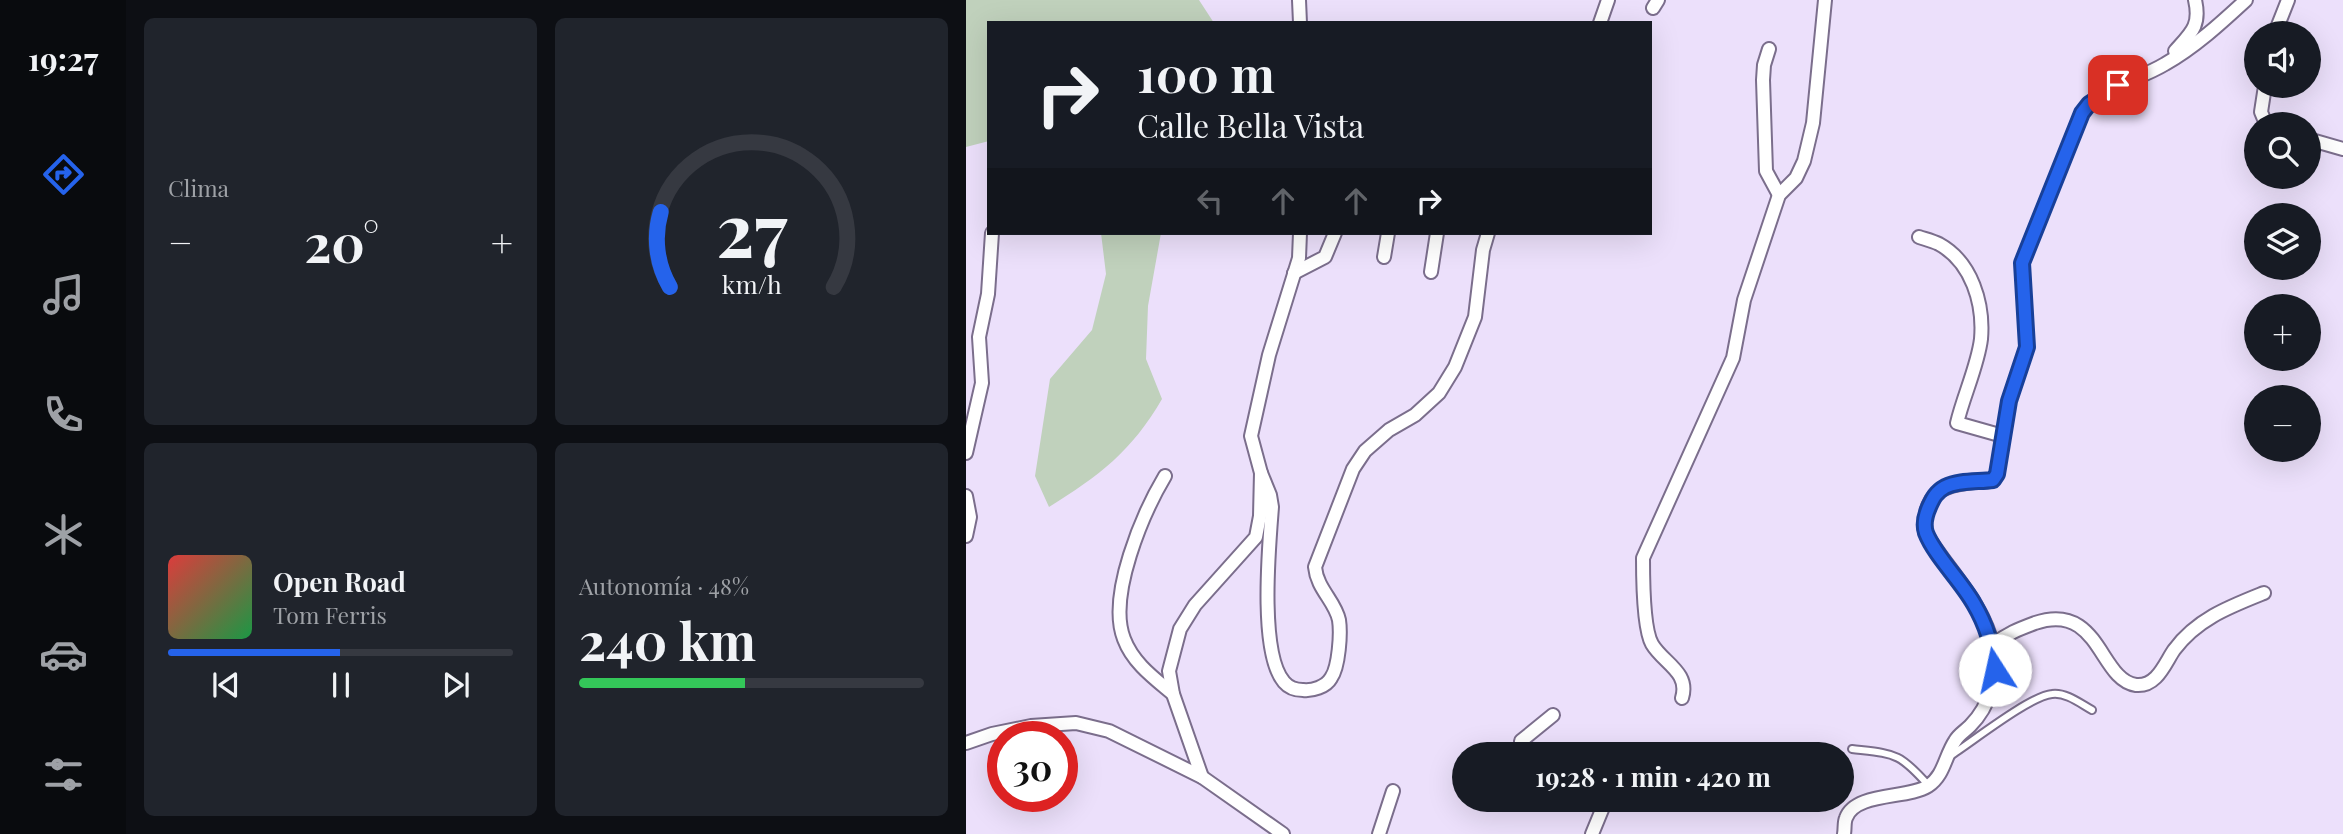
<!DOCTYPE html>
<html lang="es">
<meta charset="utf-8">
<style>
:root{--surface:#171b24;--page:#20242c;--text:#f1f3f6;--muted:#9ea1a6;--line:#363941;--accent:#2563eb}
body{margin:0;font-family:"Playfair Display",serif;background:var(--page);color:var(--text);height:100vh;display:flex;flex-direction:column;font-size:26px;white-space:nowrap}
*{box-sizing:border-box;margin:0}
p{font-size:23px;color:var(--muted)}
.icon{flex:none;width:38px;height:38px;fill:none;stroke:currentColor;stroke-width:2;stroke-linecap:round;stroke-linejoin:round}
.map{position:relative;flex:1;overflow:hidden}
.sheet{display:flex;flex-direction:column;gap:18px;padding:18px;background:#0d0f14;width:840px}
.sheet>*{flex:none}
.guide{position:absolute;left:21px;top:21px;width:665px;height:214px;border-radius:0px;box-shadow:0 7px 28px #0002;background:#171b24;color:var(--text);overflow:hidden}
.fabs{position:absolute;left:1278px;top:21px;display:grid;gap:14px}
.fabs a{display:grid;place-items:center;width:77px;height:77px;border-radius:50%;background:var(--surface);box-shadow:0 7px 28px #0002;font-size:35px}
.speed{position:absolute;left:21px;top:721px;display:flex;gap:14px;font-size:35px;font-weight:700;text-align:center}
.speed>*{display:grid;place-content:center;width:91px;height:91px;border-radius:50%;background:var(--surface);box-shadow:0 7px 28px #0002;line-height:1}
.speed .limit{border:10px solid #d22;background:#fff;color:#111}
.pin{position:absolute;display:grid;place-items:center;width:60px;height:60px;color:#fff;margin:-30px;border-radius:14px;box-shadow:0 4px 10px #0006}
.me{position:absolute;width:77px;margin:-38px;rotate:350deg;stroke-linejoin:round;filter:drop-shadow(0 0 5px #0008)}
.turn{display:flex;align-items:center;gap:24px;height:147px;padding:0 35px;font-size:32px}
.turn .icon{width:91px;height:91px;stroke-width:2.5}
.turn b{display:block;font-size:49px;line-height:60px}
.lanes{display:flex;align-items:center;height:66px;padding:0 35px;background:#0003;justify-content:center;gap:35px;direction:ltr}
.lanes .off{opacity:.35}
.big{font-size:52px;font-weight:700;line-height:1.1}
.sheet .card{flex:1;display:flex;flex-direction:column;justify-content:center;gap:10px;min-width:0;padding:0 24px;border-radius:10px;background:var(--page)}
.sheet .dial{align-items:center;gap:0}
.dial svg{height:182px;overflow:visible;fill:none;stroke:var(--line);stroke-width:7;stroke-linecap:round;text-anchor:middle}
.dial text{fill:var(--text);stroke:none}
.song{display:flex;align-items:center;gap:21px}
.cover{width:84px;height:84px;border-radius:10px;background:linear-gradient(135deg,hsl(0 70% 55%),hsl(140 70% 35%))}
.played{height:7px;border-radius:4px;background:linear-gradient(90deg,var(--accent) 50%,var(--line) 50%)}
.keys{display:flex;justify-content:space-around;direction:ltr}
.heat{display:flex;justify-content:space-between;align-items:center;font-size:38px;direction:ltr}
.charge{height:10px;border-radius:5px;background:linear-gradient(90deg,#34c759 48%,var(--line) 0)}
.sheet .tiles{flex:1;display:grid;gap:18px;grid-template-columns:repeat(2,1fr)}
.trip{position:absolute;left:486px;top:742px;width:402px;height:70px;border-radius:35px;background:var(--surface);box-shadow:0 7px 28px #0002;font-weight:700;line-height:70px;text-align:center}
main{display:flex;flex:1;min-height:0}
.dock{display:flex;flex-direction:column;width:126px;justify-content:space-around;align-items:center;background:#090b0e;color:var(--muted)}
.dock .icon{width:49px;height:49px}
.dock .on{color:var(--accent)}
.dock b{font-size:32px;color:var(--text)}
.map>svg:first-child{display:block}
</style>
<main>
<nav class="dock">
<b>19:27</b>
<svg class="icon on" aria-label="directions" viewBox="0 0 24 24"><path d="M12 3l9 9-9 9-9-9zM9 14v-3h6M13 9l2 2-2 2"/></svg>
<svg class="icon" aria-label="music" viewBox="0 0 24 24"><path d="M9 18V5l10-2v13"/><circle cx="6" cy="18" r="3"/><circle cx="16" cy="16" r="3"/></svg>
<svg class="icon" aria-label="phone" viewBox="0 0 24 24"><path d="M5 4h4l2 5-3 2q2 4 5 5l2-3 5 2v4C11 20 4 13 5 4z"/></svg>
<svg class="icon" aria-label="climate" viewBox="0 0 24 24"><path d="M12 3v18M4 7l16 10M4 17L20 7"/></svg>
<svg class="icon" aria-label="car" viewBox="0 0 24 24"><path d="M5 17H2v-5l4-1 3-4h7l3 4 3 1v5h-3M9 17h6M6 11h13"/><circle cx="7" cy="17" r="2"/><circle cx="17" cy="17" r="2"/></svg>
<svg class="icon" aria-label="filters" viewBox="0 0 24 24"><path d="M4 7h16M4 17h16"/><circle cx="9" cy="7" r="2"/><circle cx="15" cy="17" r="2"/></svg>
</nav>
<section class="sheet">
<div class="tiles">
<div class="card"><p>Clima</p>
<div class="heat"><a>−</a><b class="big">20°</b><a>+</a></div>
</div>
<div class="card dial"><svg viewBox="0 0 100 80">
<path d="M14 69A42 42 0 1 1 86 69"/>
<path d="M14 69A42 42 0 0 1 10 36" stroke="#2563eb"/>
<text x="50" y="56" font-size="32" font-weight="700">27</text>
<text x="50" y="72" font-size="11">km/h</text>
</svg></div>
<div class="card">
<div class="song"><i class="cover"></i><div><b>Open Road</b><p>Tom Ferris</p></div></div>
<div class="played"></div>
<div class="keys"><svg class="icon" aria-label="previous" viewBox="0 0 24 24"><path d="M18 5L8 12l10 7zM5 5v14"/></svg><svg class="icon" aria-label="pause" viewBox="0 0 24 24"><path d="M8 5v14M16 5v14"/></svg><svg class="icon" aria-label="next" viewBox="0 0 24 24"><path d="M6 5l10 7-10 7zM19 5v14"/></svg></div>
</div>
<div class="card"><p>Autonomía · 48%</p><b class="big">240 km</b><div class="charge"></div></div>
</div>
</section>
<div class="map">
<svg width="1377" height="834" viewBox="0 0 1377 834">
<rect width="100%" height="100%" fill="#ece0fb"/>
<g fill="#c0d1bc">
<polygon points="0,0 233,0 248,23 23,23 23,141 0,147"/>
<path d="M135,233h60l-13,73 -2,53 16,40c-30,52 -63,77 -113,108l-14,-31 15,-97 42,-49 14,-56z"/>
</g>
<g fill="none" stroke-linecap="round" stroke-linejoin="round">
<g stroke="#7b6e8c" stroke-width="10">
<g id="lane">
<path d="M886,749c43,5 47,3 77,37"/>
<path d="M984,756c22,-14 80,-60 102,-62 14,-2 29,10 40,16"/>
</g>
</g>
<g stroke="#7b6e8c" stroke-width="16">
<g id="street">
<polyline points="333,0 334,23"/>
<polyline points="687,8 692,0"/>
<polyline points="634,23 642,0"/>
<polyline points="1309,33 1322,0"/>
<polyline points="803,49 798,65 797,80 800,171 813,195"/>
<path d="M1209,51c16,-18 26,-25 20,-51"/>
<polyline points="1299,86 1295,112 1300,124"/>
<polyline points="1342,139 1377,149"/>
<path d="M953,237c6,2 14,4 20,7 33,18 45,60 42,95 -3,26 -18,58 -24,84l46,13"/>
<polyline points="418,257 422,233"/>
<polyline points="465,272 471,233"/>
<polyline points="328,273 359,257 369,233"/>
<polyline points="0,453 16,383 13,337 22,294 26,233"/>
<path d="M295,473l9,22 2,12c-3,39 -13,146 12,175 5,6 11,8 19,8 9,1 23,-3 28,-12 8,-11 10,-45 8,-58 -4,-19 -22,-31 -24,-53l38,-98 12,-18 24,-21 26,-15 24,-22 16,-26 20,-50 8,-67 5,-17"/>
<path d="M199,476c-22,37 -58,120 -41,163 9,24 30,39 49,55"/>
<polyline points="0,496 4,517 0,536"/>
<path d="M1027,645c13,-11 26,-16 42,-22 65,-22 64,57 101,62 21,2 29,-22 38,-35 23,-31 55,-43 90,-57"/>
<path d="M716,698c8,-26 -19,-35 -30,-54 -9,-16 -9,-66 -9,-86l90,-200 11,-58 35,-105 17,-17 8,-17 9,-38 12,-123"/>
<polyline points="0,743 26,734 65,726 110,723 143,731 236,777 317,834"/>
<polyline points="556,754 555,741 587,715"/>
<polyline points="236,777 207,694 203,671 214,629 229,605 290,537 294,516 295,473 285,436 303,355 333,258 334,233"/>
<polyline points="413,834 427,791"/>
<polyline points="626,834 640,800"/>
<path d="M878,834c1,-5 0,-12 2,-16 9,-26 62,-19 82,-32 16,-10 17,-30 27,-45 3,-6 10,-10 15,-15 20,-20 29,-51 23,-79 -9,-44 -46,-78 -68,-115 -3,-51 31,-47 68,-52l4,-6 12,-73 18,-54 -5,-84 60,-150c21,-28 55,-32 83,-49 30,-17 56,-41 81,-64"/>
</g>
</g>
<use href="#lane" stroke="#fff" stroke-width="6"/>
<use href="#street" stroke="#fff" stroke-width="12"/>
</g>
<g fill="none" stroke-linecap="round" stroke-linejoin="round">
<g stroke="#184099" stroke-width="18">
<path id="route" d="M1029,670c-2,-24 -8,-44 -21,-66 -12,-22 -39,-48 -48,-71 -3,-9 -1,-17 3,-26 4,-9 7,-15 16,-20 14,-7 33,-5 48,-7l4,-6 12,-73 18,-54 -5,-84 60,-150 7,-9 29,-19"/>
</g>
<use href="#route" stroke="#2563eb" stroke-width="12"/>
</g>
</svg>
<div class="fabs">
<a><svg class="icon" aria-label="sound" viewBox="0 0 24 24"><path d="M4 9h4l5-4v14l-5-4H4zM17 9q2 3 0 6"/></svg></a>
<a><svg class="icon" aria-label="search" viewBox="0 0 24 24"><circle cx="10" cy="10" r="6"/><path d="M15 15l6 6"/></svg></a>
<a><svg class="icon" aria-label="layers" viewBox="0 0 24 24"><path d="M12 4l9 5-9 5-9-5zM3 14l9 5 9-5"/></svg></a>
<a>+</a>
<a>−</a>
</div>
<div class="speed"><div class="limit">30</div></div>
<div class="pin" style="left:1152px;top:85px;background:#d93025"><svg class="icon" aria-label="arrive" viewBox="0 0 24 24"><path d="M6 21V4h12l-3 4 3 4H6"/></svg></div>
<svg class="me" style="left:1029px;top:670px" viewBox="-20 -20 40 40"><circle r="19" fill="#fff"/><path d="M0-13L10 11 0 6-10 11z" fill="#2563eb"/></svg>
<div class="trip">19:28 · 1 min · 420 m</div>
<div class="guide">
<div class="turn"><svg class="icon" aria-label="right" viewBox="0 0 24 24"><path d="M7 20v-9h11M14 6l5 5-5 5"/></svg><div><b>100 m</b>Calle Bella Vista</div></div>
<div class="lanes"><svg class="icon off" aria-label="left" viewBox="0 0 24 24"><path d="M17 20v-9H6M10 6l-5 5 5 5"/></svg><svg class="icon off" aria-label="ahead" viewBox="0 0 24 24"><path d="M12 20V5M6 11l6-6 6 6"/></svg><svg class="icon off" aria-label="ahead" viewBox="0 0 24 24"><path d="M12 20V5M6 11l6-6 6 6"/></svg><svg class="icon" aria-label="right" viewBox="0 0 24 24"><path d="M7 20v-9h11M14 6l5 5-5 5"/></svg></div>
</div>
</div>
</main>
